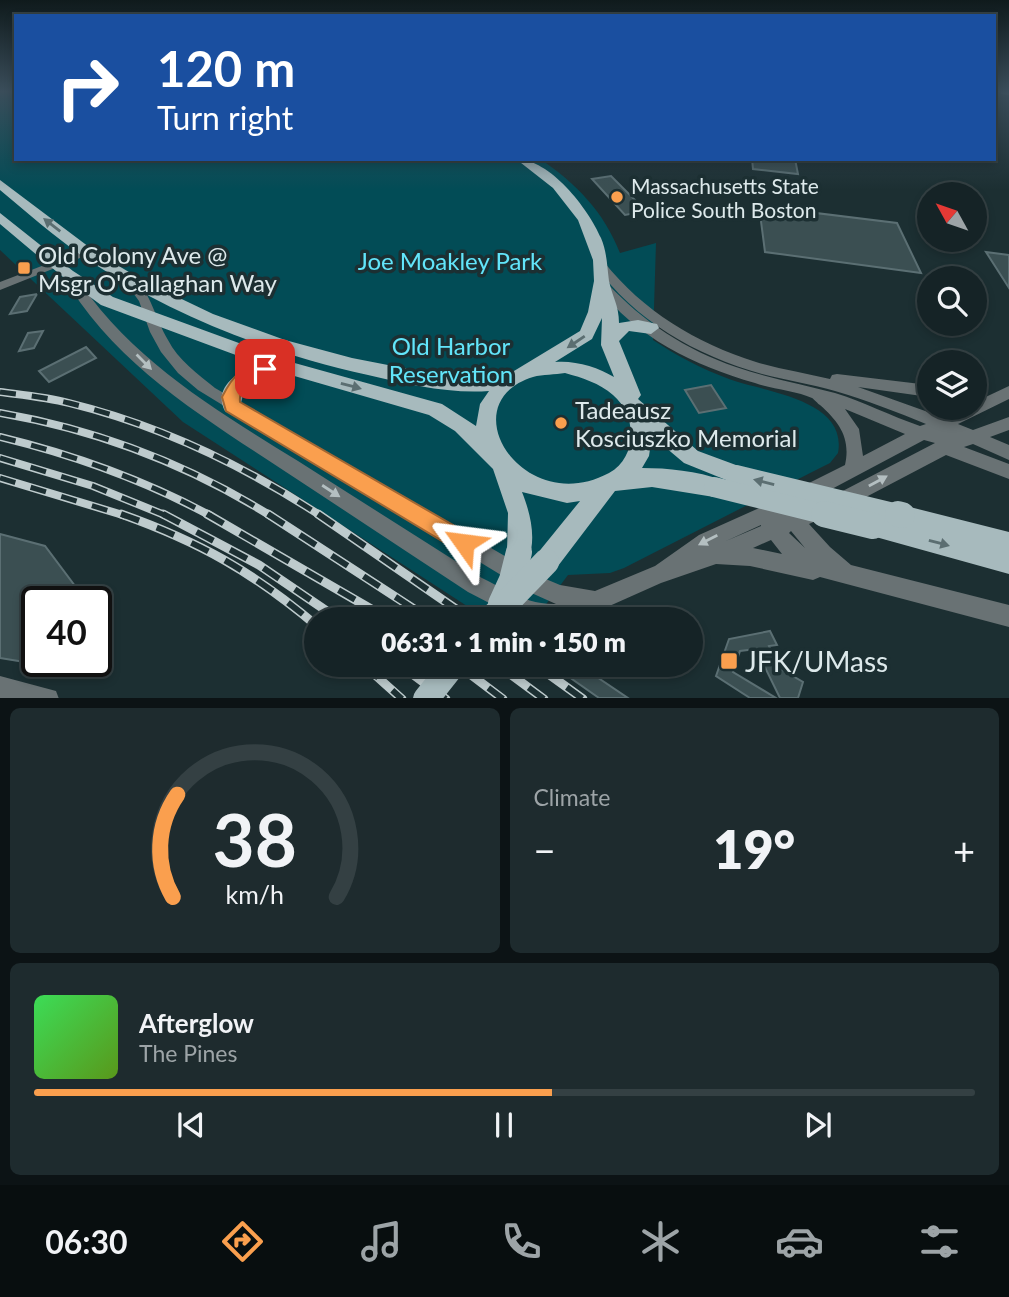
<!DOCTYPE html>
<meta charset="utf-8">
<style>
:root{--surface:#152326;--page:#1e2b2e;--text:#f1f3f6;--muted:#9da4a7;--line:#344043;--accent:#fa9f4e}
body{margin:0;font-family:Lato,sans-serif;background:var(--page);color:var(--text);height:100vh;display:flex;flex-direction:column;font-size:26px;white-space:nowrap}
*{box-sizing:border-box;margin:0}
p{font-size:23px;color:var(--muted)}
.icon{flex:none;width:38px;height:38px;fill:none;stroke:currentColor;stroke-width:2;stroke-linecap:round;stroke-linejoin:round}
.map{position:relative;height:698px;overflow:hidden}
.sheet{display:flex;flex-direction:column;gap:10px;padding:10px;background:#0c1315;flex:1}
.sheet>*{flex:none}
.hud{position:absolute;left:14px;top:14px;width:982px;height:147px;border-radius:0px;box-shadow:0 4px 10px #0003,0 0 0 2px var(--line);background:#1a4fa0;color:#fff;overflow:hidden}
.needle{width:46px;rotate:310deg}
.fabs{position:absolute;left:917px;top:182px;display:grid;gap:14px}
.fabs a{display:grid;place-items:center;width:70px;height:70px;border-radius:50%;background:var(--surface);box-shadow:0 4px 10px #0003,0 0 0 2px var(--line);font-size:35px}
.speed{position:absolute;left:21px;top:586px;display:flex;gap:14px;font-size:35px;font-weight:700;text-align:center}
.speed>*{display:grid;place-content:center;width:91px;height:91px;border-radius:50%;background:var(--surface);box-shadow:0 4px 10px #0003,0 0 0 2px var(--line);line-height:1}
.speed .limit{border:4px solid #111;border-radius:10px;background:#fff;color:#111}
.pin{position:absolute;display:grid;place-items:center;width:60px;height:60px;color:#fff;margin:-30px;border-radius:14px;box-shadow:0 4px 10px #0006}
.me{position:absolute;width:77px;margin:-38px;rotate:301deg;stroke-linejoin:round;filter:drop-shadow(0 0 5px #0008)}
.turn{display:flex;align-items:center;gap:24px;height:147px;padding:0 28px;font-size:32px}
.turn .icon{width:91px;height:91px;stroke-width:2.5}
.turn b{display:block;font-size:49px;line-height:60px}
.big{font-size:52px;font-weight:800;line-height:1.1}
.sheet .widget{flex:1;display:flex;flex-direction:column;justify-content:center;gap:10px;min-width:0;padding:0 24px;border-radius:10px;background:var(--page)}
.sheet .dial{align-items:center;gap:0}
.dial svg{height:182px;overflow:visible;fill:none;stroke:var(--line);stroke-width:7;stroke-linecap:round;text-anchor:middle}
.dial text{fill:var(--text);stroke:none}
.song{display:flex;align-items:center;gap:21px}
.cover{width:84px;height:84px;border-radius:10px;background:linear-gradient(135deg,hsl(130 70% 55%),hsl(90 70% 35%))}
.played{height:7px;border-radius:4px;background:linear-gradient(90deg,var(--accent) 55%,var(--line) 55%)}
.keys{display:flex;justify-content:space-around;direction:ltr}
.heat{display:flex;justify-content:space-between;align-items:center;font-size:38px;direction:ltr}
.sheet .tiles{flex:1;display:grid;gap:10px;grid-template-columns:1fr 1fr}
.widget:last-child{grid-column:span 2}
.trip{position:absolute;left:304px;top:607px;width:399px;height:70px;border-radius:35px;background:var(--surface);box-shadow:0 4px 10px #0003,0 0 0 2px var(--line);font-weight:800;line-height:70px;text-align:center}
.menu{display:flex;height:112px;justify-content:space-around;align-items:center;background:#080e0f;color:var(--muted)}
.menu .icon{width:49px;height:49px}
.menu .active{color:var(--accent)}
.menu b{font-size:32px;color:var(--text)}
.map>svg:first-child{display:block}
</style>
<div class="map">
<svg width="1009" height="699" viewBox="0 0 1009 699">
<rect width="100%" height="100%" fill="#1c2f32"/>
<path fill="#024c56" d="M0,92h16v67h524c36,24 64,53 80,94l36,-10 -3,97c24,16 49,29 76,39 35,13 119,20 109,74l-8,10 -12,6 -194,99 -14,5 -42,2 -33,44h-48l-304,-197 -183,-172z"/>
<g fill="#3b4f52" stroke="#5b6f73" stroke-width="2">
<polygon points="752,159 795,159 798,174 753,169"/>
<polygon points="611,176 646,211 625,215 592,179"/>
<polygon points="759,206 897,223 921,273 765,252"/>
<polygon points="986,252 1009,255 1009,288"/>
<polygon points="37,294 27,311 10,314 20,297"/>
<polygon points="43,331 34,348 19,351 28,333"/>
<polygon points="86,347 96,358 49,382 39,371"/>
<polygon points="711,385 726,408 699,413 685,390"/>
<polygon points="0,534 45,546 87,602 37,602 37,664 0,658"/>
<polygon points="770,631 777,645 769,646 779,668 803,682 798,698 780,698 756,649 740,651 733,672 776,698 750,698 716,676 729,639"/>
<polygon points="552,665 579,665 628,698 599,698"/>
</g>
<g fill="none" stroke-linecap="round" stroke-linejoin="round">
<g fill="#697274" fill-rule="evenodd">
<polygon points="1001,92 1009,92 1009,95 1001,94"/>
<polygon points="86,249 92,252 90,254 0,290 0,282"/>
<polygon points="0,676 56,691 59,699 0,698"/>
</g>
<g fill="#697274" fill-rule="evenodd">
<path d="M600,260l4,2c39,49 92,81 152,100 24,7 49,11 74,17l2,-4 5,-1 92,11v12l-71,-10 84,30 20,-9h13v-6l34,-16v13l-51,25 15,6 36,-13v13l-19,7 19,8v15l-36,-16 -9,3 45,17v15l-63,-24 -99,52 -6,2 -6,-2 -3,-6 3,-6 100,-52 -11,-3 -111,59 -6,2 -6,-2 -3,-6 3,-6 44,-22c6,-27 -6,-43 -25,-60 -2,-1 -6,-6 -8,-7 -15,-7 -41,-9 -57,-15 -60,-17 -120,-46 -158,-97l2,-3h8c36,39 79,67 129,84 32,11 66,17 99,26 29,9 56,23 85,33l6,-2c-29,-12 -60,-24 -91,-33 -24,-7 -49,-11 -73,-17 -67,-19 -127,-53 -168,-110zM845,409l60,25 -42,22 -4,-27z"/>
<path d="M68,270l4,1c57,88 139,136 226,190 61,39 123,78 184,117 24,12 46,27 74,26l-29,-13 -329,-201 -20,-17 -17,-21 -11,-20 -11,-31 -16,-22 2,-3h8c19,19 22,42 35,64 10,20 30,34 47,48l326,189 19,8 35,6 60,-25 44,-31 87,-39 6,2 3,6 -2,4 4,3 19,-7 6,2 3,6 -3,6 -13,6 21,23 21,18 158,40v22l-189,-50 -7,3 -63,-14 -34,-2 -55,19 -83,37h-56l-54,-28c-61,-40 -121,-80 -182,-120 -83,-55 -173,-108 -224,-198zM761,525v1l-35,15zM791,531l14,17 -16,-15zM771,540l11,14 -29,-6z"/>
</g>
<g fill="#a7babd" fill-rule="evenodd">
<path d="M516,159c34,0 72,49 85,79 6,14 6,28 8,43 3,15 10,24 10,42l19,-3 19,4 2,4 -8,6 -22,-3 -10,10 22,54 -3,4 60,52 46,17 3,7 -3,7 -8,2 -52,-21 -32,-27 -3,20 -7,12c26,0 55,3 80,12l3,7 -3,7 -8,3 -62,-10 -37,4 -60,79 -9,4 -9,-4 -3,-8 3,-8 43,-53 -13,2 -45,-11c8,20 15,47 6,68l-9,4 -9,-4 -3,-8 1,-39 -15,-44 -38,-38 -26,-16 -145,-42 -25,5 -14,9 -6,24 -7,2 -7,-2c-13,-24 15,-41 35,-47l-159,-59 -38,-28 -63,-53v-11l73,58 40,26 178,65 151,42 34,22 4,-22 9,-13c-40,3 -82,-7 -121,-16 -99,-22 -195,-59 -280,-115 -31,-21 -59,-46 -88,-70v-10l97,73 47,28 69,33 72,26 67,18 82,16 47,4 28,-4 71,-43 8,-19 6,-31 -1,-21 -15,-40 -25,-32zM602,318l-1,27 13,32c-16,-10 -40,-17 -59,-15l37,-23zM565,373c18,5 34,10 48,22 24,20 25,62 -4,78 -86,46 -160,-70 -76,-96 10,-3 22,-2 32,-4z"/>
<polygon points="902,505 1009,532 1009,574 865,534 861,526 865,518 873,515 893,520 891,515 894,508"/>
</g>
<g stroke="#becbcd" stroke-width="8">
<g id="rail-far1">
<path d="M0,392c23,3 46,5 69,11 90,22 174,62 252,113"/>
<path d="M0,413c98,17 187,51 271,103"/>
<path d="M0,437c74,18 144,43 211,79"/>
<polyline points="0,458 93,486 167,516"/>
<polyline points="0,478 126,516"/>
</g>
</g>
<g stroke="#becbcd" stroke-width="9">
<g id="rail">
<path d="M121,514c79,28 132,58 196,112"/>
<polyline points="163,514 259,565 340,620"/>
<polyline points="207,514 390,620"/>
<polyline points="268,514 431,620"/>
<polyline points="318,514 472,620"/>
<polyline points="364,665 402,699"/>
<polyline points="400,665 446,699"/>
<polyline points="458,665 503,699"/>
<polyline points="498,665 544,699"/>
<polyline points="536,665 583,699"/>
</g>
</g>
<use href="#rail-far1" stroke="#1c2f32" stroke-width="5" stroke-dasharray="16" stroke-linecap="butt"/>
<use href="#rail" stroke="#1c2f32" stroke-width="6" stroke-dasharray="19" stroke-linecap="butt"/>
<g stroke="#a7babd" stroke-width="20">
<polyline points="736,475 902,515"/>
<polyline points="714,487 831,516"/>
</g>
<g stroke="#a7babd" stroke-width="26">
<polyline points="824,514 873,526"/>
<polyline points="898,514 902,515"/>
<polyline points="501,604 512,580 519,552"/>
<polyline points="491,619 546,562"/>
<polyline points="426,699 453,665"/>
</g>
</g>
<defs><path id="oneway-solid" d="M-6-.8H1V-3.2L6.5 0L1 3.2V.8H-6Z" transform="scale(1.75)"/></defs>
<g fill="#5b6e71">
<use href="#oneway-solid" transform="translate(52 225) rotate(-142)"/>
<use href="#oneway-solid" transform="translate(576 342) rotate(146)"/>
<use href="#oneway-solid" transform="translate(351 386) rotate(15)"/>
<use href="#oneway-solid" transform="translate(764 482) rotate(-166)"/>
<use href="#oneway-solid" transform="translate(939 543) rotate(15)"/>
</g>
<g fill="#b4bfc1">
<use href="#oneway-solid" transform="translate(144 362) rotate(45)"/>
<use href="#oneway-solid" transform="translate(878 481) rotate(-29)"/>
<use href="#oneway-solid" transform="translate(331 491) rotate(33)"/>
<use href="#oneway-solid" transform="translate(708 540) rotate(153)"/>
</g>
<linearGradient id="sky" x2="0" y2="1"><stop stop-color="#0f1a1c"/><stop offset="0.48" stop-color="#3a4d5a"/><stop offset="1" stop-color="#3a4d5a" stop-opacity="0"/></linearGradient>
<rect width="1009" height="190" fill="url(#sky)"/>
<path fill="#fa9f4e" stroke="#a26733" stroke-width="2" d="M265,363l6,1 3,5 -3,4c-15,5 -33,10 -31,29l232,134 3,7 -3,7 -8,3 -7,-3 -231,-139 -4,-14c13,-25 17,-27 43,-34z"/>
<g fill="#fa9f4e" stroke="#1c2f32" stroke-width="2.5">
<circle cx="617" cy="197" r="7"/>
<rect x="17" y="261" width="14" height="14" rx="3.5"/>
<circle cx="561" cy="423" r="7"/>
<rect x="720" y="652" width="18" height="18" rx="3.5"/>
</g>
<g text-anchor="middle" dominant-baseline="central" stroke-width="7" stroke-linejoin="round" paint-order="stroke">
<g font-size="21" fill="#dde9eb" stroke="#1c2f32" text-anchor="start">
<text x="631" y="185">Massachusetts State<tspan x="631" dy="24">Police South Boston</tspan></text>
</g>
<g font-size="24" fill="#dde9eb" stroke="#1c2f32" text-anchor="start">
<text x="38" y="254">Old Colony Ave @<tspan x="38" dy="28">Msgr O'Callaghan Way</tspan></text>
<text x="575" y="409">Tadeausz<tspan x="575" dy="28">Kosciuszko Memorial</tspan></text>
</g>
<g font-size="24" fill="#62e5fa" stroke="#1c2f32">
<text x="450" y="260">Joe Moakley Park</text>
<text x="451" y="345">Old Harbor<tspan x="451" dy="28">Reservation</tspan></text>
</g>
<g font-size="28" fill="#dde9eb" stroke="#1c2f32" text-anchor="start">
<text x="745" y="661">JFK/UMass</text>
</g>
</g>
</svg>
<div class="fabs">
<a><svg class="needle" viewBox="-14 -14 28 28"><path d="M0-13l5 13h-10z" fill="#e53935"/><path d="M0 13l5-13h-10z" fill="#9da4a7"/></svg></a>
<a><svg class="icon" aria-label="search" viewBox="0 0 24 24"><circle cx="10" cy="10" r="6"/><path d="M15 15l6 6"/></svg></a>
<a><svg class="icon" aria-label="layers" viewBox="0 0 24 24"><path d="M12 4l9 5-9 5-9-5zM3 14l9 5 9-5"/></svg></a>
</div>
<div class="speed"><div class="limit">40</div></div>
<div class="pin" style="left:265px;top:369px;background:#d93025"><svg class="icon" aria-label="arrive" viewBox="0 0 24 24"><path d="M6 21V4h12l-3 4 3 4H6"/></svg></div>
<svg class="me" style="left:464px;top:543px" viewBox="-20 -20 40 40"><path d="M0-17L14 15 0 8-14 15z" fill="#fa9f4e" stroke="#fff" stroke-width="4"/></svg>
<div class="trip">06:31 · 1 min · 150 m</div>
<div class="hud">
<div class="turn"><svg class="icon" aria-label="right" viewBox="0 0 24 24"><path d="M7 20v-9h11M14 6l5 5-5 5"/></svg><div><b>120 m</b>Turn right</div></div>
</div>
</div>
<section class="sheet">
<div class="tiles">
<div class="widget dial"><svg viewBox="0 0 100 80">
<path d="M14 69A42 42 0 1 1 86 69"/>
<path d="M14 69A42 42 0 0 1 16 24" stroke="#fa9f4e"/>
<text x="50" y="56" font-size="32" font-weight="700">38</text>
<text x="50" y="72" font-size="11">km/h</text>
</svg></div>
<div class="widget"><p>Climate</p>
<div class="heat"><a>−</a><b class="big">19°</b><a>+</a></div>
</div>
<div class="widget">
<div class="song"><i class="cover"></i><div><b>Afterglow</b><p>The Pines</p></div></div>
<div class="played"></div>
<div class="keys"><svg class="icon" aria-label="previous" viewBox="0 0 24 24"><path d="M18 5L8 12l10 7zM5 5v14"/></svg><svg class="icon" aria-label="pause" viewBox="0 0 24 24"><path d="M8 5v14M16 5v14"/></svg><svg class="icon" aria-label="next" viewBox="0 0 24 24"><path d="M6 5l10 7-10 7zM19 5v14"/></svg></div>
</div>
</div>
</section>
<nav class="menu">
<b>06:30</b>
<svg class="icon active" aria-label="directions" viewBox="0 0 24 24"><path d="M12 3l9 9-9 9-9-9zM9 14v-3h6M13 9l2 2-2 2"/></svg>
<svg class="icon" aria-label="music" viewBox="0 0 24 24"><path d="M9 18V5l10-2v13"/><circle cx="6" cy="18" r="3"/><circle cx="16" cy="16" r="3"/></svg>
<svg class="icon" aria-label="phone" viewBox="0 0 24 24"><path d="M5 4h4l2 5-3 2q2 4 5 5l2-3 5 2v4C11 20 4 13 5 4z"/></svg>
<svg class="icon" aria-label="climate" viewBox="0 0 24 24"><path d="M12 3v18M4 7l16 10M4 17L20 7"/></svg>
<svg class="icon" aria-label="car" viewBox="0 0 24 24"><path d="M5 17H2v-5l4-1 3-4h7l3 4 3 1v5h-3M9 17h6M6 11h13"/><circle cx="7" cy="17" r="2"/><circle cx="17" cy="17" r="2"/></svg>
<svg class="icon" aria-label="filters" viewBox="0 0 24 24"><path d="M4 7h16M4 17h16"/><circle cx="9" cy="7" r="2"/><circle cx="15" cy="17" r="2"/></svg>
</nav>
